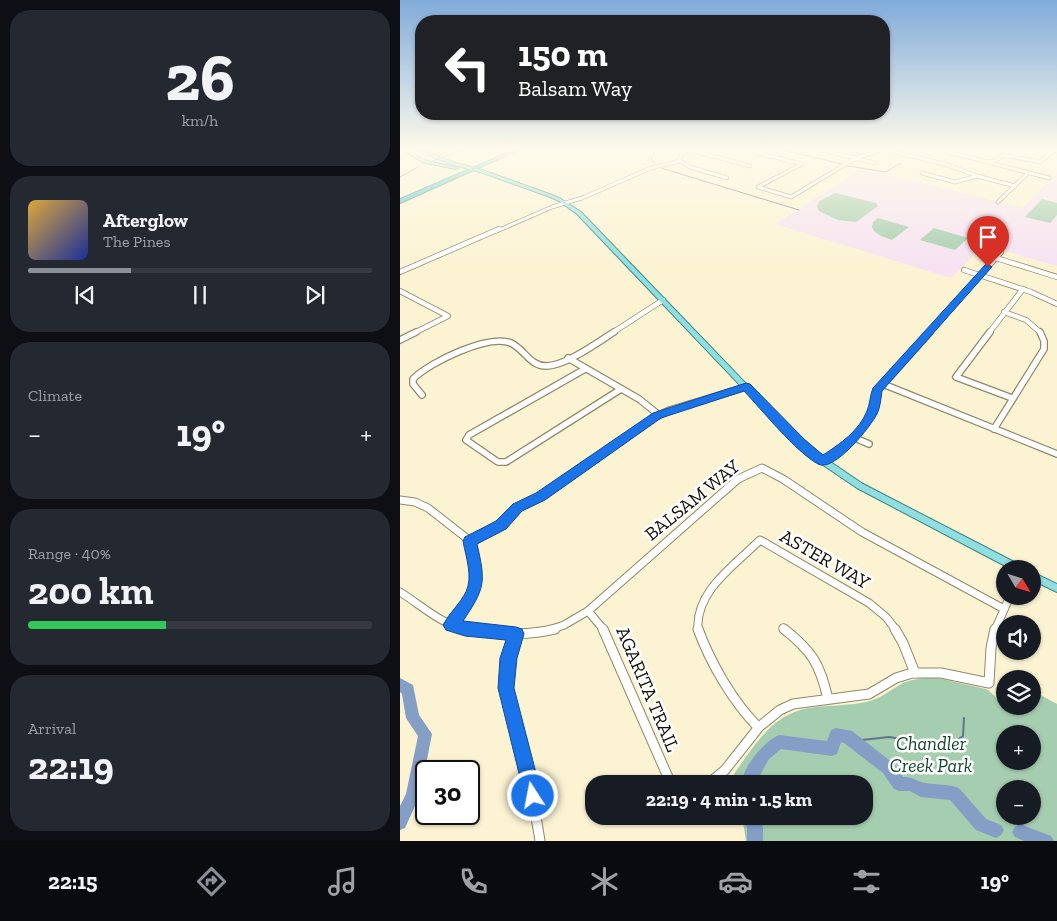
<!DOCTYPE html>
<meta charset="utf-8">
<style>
:root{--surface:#171b24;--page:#242831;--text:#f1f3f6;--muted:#9ea1a6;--line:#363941;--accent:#8c9099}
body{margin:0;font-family:"Zilla Slab",serif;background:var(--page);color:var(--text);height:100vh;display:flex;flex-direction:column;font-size:19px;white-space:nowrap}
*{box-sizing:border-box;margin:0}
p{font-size:16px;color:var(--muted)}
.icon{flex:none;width:28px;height:28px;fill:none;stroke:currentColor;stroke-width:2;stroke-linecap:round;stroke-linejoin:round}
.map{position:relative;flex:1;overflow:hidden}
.sheet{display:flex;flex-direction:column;gap:10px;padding:10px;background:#0d0f14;width:400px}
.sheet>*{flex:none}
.top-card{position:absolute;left:15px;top:15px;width:475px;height:105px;border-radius:20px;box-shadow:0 1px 4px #0004;background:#202124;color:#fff;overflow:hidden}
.needle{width:32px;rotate:128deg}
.buttons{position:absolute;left:596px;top:560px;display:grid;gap:10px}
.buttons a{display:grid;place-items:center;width:45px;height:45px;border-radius:50%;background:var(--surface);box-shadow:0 1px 4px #0004;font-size:25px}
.speed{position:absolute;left:15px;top:760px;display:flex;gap:10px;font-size:25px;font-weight:700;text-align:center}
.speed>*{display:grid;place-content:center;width:65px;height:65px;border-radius:50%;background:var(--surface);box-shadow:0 1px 4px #0004;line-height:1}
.speed .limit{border:2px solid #111;border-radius:8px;background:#fff;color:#111}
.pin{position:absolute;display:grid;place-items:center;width:42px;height:42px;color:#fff;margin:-51px -21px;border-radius:50% 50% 50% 0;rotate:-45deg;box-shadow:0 0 5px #0007}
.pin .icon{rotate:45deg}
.me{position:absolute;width:55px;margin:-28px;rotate:349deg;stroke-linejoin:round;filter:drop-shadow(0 0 4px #0008)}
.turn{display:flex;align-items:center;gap:18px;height:105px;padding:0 20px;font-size:22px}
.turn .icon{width:65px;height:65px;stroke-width:2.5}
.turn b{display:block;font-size:35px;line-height:42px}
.big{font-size:38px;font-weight:800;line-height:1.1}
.sheet .widget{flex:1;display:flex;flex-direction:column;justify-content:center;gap:8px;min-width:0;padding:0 18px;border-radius:20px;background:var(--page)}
.sheet .dial{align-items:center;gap:0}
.dial b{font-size:65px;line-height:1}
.song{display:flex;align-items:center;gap:15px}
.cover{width:60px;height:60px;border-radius:8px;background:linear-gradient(135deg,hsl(40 70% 55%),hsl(230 70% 35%))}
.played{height:5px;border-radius:2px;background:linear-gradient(90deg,var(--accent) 30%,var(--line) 30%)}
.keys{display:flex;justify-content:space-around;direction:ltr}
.heat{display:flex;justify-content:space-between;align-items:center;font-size:28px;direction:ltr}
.charge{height:8px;border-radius:4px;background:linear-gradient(90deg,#34c759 40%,var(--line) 0)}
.trip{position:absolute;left:185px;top:775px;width:288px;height:50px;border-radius:20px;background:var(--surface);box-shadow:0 1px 4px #0004;font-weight:800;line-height:50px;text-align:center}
.tabs{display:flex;height:80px;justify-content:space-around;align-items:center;background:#090b0e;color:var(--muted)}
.tabs .icon{width:35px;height:35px}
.tabs .on{color:var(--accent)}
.tabs b{font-size:22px;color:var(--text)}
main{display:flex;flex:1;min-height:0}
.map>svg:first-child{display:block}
</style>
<main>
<section class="sheet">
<div class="widget dial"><b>26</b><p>km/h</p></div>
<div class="widget">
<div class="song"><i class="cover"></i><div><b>Afterglow</b><p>The Pines</p></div></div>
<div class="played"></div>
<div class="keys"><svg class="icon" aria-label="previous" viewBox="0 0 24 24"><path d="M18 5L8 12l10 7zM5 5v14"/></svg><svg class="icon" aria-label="pause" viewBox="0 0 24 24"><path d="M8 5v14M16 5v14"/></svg><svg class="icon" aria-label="next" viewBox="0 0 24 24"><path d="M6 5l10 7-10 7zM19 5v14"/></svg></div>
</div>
<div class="widget"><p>Climate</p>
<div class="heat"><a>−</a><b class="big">19°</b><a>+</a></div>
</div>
<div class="widget"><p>Range · 40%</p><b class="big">200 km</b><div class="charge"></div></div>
<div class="widget"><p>Arrival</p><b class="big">22:19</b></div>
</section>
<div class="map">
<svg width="657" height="841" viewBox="0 0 657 841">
<rect width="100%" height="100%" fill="#fcf3d3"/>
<polygon fill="#f6e2f2" points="463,168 623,208 657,172 657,266 584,245 551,278 375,224"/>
<g fill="#a5cdb0" fill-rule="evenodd">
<polygon points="435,193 476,203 478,206 456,222 438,220 419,211 417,206 420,201"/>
<polygon points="642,199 657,203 657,215 650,223 625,217"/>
<polygon points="478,218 509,227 492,240 481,236 474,231 472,227 473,222"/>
<polygon points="534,228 568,238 555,250 520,240"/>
<path d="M533,677l53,12c6,3 8,7 12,11 10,11 22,6 34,6l1,-15 24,13v137h-311l-4,-25h122v-32h-128l-2,-10c20,-28 38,-60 75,-66 19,-3 39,-2 57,-6 15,-3 24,-12 37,-19 10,-4 20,-5 30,-6zM605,734h27v27h-27zM605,789h27v27h-27z"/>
</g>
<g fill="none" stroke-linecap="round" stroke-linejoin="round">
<g stroke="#63738c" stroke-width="1">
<polyline points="67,150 80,153 91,150"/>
<polyline points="383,150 442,164"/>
<polyline points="44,156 64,150"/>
<polyline points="33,161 37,159"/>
<polyline points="255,164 251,158 257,150"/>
<polyline points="448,166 486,172 501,163"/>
<polyline points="261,168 399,210"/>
<polyline points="0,177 18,167"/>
</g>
<polyline stroke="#63738c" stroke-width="2" points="453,741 489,737 543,746 551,745 563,736 564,718"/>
<g fill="#859ec6" fill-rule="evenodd">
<polygon points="0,678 13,685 19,715 32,734 20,795 5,828 0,830 0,806 6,794 18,736 6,718 2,694 0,692"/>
<path d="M436,728l16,3 41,32 10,14c13,0 13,5 23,6 11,2 23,1 33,5l27,31 15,6 3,5 -3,5 -5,3 -20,-8 -26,-30 -29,-3 -11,-6h-11l-5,-2 -11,-16 -39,-30 -3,-1 -4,12 -5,2 -51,-7 -12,10 -14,25h-14c2,-17 23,-43 38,-49l48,6 4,-11z"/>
<polygon points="344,816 359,816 363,828 363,841 347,841 347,828"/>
<polygon points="620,824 651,836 654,841 624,841 615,837 612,832 615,827"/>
</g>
<g stroke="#91886b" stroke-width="4.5">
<g id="minor-far4">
<polyline points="290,150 350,166"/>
<polyline points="346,150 402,164 358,187 391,197 456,158 481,150"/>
<polyline points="422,150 475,163"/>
<polyline points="487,150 548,165 577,176 615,186"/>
<polyline points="541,150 649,178"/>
<polyline points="604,155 640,162 654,150"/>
<polyline points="280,161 290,167 327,178"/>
<polyline points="280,161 281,154 288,150"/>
<polyline points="588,162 597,160 610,150"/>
<polyline points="522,173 555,182 577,176"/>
<polyline points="598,202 628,173"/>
<polyline points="97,231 152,207 182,198 251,168 280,161"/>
</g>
</g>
<g stroke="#91886b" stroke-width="6">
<g id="minor-far3">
<polyline points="596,258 657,277"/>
<polyline points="564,270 631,292 657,304"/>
<polyline points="0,272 99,229"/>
<polyline points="0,291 48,316 14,333"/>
<polyline points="604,312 626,320 641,333"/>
<polyline points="212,333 263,300"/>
<polyline points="529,333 601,252"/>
<polyline points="589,333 623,289"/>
</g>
</g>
<g stroke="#91886b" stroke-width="8">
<g id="minor-far2">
<polyline points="590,332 556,377 612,398"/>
<polyline points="0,340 16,332"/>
<polyline points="168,358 239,399 259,415"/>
<polyline points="185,369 69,435 66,440 98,462 106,462 221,389"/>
<polyline points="483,384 657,454"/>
<path d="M22,395l-9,-11v-5c17,-17 75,-45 98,-36 13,6 19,23 35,23 19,0 51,-23 68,-34"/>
<polyline points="594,429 644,349 644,341 640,332"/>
<polyline points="455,438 469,444"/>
<polyline points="423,461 445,447 459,433 470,415 477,391 530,332"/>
<polyline points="189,464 257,416 270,410 346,387"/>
</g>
</g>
<g stroke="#91886b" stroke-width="9">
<g id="minor-far1">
<polyline points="0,500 15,502 28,508 69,540 75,567 75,588 66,605 51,625"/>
<polyline points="69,541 101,525 118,508 141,497 191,462"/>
<path d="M0,592c27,17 41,34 74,38"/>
<polyline points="188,611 204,630"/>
<polyline points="383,628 385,630"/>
<polyline points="150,630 164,625 188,611 338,479 362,468 383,479 462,532 604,609"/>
<path d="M298,630c-3,-39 37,-65 62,-90l109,63 17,14 10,13"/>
<polyline points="595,630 610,596"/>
</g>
</g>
<g stroke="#91886b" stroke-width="11">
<g id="minor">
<path d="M65,629c28,4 61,8 90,0"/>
<polyline points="203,629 271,784"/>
<path d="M298,629c12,33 35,73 60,98"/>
<path d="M384,629c28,22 36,35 44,70"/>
<polyline points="495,629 503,643 515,673"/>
<polyline points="116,634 108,658 106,688 130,780 140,841"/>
<polyline points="308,784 325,770 359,727 380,710 393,704 469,694 496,678 512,673 541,673 589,683 591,648 595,629"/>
</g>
</g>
<g stroke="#358786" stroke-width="2">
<g id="major">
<polygon points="3,150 7,150 24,160 58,168 56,169 22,162"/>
<polygon points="17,150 21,150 53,162 85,171 152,195 161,199 181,212 380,419 426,459 463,484 622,566 623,569 611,569 457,488 420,463 376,423 177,214 159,201 150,197 83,173 51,164"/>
<polygon points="632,572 657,584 657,592 632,580"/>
</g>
</g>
<g stroke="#358786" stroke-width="2">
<polygon id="highway" points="114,150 119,150 0,203 0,199"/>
</g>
<use href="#minor-far4" stroke="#fff" stroke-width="3"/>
<use href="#minor-far3" stroke="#fff" stroke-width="4.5"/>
<use href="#minor-far2" stroke="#fff" stroke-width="5.5"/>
<use href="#minor-far1" stroke="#fff" stroke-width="7"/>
<use href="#minor" stroke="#fff" stroke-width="9"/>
<use href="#major" fill="#91dee0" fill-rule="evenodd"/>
<use href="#highway" fill="#48c8cb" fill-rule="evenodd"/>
</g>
<linearGradient id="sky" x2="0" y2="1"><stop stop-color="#80abda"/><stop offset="0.56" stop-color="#fefaeb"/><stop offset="1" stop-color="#fefaeb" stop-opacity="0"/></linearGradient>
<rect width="657" height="267" fill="url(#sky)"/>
<path fill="#1a73e8" stroke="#114b97" d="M588,264l4,3 -1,1 -109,123c-1,8 -2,17 -5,23 -6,12 -43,59 -59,50 -22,-12 -56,-54 -74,-73l-83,27 -116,82 -23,11 -16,18 -29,15c9,39 8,44 -14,77l53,6 6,2 2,5 -7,24 -3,30 28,108 -3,6 -6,3 -7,-3 -28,-114 2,-30 6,-18 -41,-4 -19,-6 -3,-5c6,-12 17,-21 23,-33 7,-16 0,-34 -3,-51l2,-4 31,-16 17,-17 23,-11 117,-80 93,-30 4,1 55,56 18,15c17,-11 36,-24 44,-44 3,-7 3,-16 6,-23l112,-123z"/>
<g text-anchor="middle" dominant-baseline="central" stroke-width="5" stroke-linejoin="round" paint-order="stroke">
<g font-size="19" fill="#130f05" stroke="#fff">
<text transform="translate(292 500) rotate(-39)">BALSAM WAY</text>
<text transform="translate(425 559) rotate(30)">ASTER WAY</text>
<text transform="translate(248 689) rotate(67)">AGARITA TRAIL</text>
</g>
<g font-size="19" font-style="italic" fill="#104527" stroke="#fff">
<text x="531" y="743">Chandler<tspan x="531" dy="22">Creek Park</tspan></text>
</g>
</g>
</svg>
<div class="buttons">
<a><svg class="needle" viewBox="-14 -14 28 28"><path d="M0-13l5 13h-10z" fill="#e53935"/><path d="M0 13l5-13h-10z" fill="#9ea1a6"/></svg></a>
<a><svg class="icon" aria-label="sound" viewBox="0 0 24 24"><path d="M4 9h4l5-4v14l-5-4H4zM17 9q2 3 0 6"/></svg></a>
<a><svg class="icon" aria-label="layers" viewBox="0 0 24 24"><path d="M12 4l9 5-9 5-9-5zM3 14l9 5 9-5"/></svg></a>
<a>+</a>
<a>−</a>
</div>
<div class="speed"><div class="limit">30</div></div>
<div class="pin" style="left:588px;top:267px;background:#d93025"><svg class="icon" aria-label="arrive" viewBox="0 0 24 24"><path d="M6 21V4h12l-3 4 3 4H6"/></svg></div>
<svg class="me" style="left:133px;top:796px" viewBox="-20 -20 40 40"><circle r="17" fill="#1a73e8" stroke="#fff" stroke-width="3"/><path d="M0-11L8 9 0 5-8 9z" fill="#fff"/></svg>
<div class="trip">22:19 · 4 min · 1.5 km</div>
<div class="top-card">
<div class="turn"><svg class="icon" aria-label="left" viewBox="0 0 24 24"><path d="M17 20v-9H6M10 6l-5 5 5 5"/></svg><div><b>150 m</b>Balsam Way</div></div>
</div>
</div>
</main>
<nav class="tabs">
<b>22:15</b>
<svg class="icon on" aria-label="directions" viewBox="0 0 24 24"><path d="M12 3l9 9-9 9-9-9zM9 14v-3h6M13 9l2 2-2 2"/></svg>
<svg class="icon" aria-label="music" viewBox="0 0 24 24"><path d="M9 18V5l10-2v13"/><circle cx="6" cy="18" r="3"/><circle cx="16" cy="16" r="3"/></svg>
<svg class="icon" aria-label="phone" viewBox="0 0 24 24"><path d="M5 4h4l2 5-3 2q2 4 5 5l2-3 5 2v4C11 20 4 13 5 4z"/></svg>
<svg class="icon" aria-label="climate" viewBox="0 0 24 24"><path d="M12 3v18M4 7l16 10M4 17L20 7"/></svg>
<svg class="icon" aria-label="car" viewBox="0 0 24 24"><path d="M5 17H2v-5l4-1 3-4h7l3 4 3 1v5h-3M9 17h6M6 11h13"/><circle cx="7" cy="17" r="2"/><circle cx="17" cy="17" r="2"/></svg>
<svg class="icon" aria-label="filters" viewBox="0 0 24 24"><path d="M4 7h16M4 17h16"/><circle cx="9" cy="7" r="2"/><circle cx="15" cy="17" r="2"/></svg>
<b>19°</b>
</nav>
